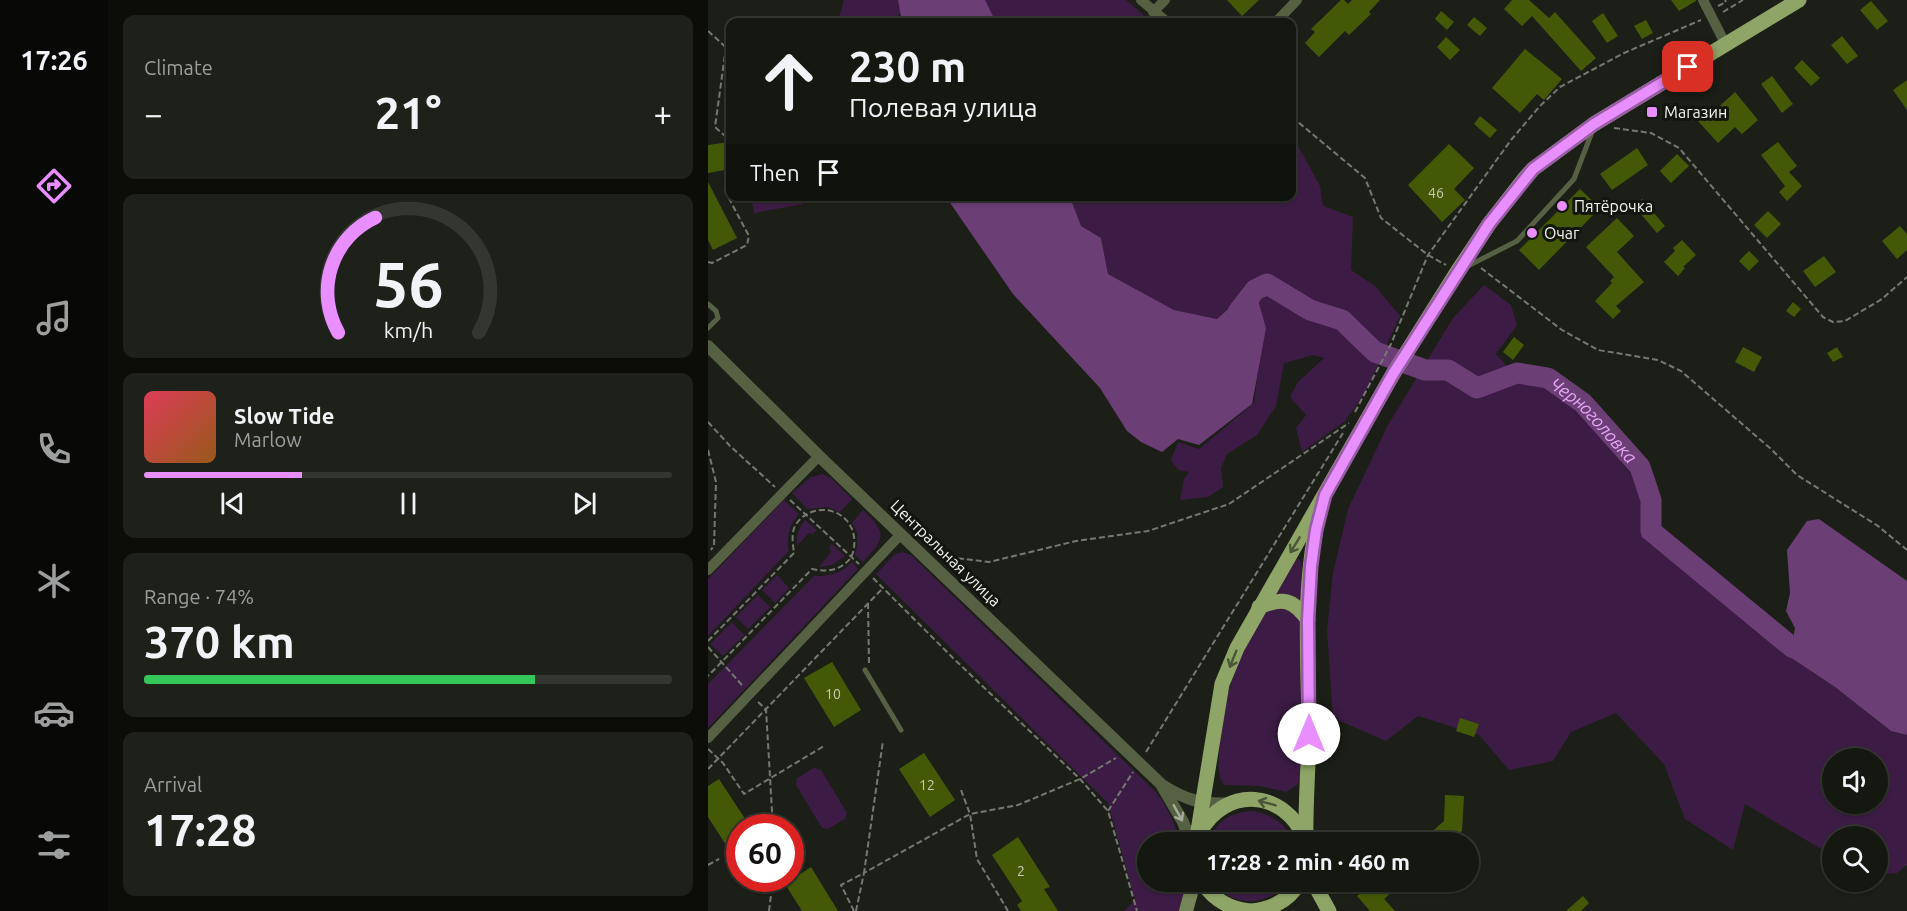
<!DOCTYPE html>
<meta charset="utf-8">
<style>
:root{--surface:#151711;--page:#1e201a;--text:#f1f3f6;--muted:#9d9f9f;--line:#343631;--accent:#e98efe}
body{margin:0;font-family:Ubuntu,sans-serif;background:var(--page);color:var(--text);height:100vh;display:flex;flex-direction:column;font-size:22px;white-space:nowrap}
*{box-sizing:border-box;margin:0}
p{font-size:20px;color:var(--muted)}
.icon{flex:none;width:33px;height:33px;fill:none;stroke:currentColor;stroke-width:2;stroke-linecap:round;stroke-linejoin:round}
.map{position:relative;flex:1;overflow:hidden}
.sheet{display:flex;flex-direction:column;gap:15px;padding:15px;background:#0c0d09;width:600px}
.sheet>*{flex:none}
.hud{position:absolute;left:18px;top:18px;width:570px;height:183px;border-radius:12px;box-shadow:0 2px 4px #0004,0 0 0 2px var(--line);background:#151711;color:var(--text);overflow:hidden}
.controls{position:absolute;left:1114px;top:748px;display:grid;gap:12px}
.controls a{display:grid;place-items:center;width:66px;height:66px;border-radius:50%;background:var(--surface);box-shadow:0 2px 4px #0004,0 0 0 2px var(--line);font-size:30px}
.speed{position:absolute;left:18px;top:814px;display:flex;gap:12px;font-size:30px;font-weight:700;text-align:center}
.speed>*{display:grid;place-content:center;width:78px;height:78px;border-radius:50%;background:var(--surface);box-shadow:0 2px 4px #0004,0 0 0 2px var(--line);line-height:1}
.speed .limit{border:9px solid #d22;background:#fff;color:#111}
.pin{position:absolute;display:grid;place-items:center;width:51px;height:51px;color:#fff;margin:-26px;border-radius:12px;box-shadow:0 3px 9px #0006}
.me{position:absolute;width:66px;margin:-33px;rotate:0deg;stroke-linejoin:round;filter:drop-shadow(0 0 4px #0008)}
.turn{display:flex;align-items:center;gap:21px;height:126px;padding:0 24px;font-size:27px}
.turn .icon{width:78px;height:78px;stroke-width:2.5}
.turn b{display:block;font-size:42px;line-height:51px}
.then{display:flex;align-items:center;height:57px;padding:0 24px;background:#0003;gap:12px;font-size:22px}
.big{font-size:45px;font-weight:700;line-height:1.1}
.sheet .card{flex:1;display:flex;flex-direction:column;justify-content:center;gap:9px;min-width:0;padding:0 21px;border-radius:12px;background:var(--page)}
.sheet .dial{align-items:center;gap:0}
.dial svg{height:156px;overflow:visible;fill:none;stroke:var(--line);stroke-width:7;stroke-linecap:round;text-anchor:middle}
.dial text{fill:var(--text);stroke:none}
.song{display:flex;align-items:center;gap:18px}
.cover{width:72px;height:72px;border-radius:9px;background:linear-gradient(135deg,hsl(350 70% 55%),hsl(30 70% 35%))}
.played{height:6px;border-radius:3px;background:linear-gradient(90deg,var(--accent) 30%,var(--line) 30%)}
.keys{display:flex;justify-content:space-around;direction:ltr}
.heat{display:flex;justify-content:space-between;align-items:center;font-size:33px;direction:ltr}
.charge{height:9px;border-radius:4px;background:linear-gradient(90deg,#34c759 74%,var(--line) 0)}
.trip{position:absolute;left:429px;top:832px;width:342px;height:60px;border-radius:30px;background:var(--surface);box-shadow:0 2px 4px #0004,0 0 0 2px var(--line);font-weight:700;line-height:60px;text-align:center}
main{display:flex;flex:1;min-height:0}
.dock{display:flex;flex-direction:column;width:108px;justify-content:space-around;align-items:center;background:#080907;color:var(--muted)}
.dock .icon{width:42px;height:42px}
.dock .current{color:var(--accent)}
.dock b{font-size:27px;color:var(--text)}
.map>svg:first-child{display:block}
</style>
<main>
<nav class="dock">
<b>17:26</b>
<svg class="icon current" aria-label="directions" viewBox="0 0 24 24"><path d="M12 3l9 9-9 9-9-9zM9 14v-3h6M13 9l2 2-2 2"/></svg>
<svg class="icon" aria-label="music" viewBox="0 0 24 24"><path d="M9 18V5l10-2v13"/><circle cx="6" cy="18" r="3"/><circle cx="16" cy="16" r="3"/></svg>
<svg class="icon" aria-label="phone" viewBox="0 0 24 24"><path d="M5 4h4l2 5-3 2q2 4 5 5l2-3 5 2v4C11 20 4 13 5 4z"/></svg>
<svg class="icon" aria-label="climate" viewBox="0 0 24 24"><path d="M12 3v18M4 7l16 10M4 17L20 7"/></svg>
<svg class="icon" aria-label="car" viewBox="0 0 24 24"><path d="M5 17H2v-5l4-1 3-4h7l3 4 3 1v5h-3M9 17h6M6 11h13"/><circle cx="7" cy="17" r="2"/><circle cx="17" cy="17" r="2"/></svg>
<svg class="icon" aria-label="filters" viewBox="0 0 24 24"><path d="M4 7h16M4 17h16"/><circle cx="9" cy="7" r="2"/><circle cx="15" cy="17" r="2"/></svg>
</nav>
<section class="sheet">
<div class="card"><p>Climate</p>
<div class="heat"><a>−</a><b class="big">21°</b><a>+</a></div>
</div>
<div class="card dial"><svg viewBox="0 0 100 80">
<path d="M14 69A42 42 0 1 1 86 69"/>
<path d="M14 69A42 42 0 0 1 33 10" stroke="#e98efe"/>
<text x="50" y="56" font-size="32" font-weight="700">56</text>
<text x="50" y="72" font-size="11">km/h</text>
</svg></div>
<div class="card">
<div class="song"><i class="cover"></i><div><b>Slow Tide</b><p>Marlow</p></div></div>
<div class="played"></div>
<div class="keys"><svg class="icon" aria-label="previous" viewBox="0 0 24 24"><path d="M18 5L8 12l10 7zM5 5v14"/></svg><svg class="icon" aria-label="pause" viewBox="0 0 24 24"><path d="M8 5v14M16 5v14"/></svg><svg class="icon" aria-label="next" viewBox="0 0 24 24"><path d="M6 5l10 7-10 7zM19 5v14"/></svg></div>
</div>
<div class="card"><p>Range · 74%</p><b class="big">370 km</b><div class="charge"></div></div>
<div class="card"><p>Arrival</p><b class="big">17:28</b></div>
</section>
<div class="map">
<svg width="1199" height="911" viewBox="0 0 1199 911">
<rect width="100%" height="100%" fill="#1c1f17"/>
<g fill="#3c1c44" fill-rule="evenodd">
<polygon points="136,0 190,0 193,11 187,22 130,22"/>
<polygon points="277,0 418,0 444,22 288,22"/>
<polygon points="584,135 612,186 615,206 645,217 643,270 667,286 692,316 657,393 637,421 594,452 588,428 598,415 582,397 590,382 616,358 605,355 576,363 568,406 549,435 519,454 513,468 515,487 500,497 472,500 476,479 481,472 470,470 463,460 470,442 491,449 546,403 553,347 558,328 537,285 527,303 509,319 466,310 400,274 393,238 373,226 362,197 584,196"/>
<polygon points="43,197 94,197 95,204 46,213"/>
<path d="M776,285l27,20 6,20 -21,29 11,12h18l12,13 40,29 62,76 5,55 146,118 45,30 56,44 16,4v130l-10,8 -19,2v-38h-45v19l-88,-52 -12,46 -48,-31 -21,-55 -48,-51 -45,19 -18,29 -44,9 -30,-35 -61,-19 -32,25 -53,-23 -6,-88 6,-57 15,-64 40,-84 65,-107zM1125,759h45v45h-45z"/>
<polygon points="114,474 123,478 144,499 132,512 120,507 99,509 84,493 103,477"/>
<path d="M76,500l15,14c-10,12 -13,22 -10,37l-81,85v-57z"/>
<path d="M155,510c25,24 22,28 0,52l-8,-7c3,-12 5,-22 -3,-32z"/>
<path d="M97,520l12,10 -4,4 -4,-1 -12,13c-1,-11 1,-17 8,-26z"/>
<polygon points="124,544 137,556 124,565 111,567 123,552 121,547"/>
<path d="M194,552l9,3 245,237c12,16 19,32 25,51h-33v39h37l-2,21 -4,8h-55l11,-11 -27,-97 -232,-229 19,-20z"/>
<polygon points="590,559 592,560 594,565 593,602 581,594 568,594 587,560"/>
<path d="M144,562l6,7 -150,159v-44l106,-108c16,0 27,-2 38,-14z"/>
<polygon points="69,575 81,588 67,603 54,590"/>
<polygon points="50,595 62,607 40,629 28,617"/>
<path d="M577,608l16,12 1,156 -5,9 -11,7 -26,-6 -36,-1c-8,-12 -5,-27 -4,-40 4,-53 19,-91 46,-135z"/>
<polygon points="24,622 36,635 15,656 2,644"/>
<polygon points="106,768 113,770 139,813 137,819 120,829 114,828 88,785 89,778"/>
<path d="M545,811c20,4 33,12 40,32h-86c10,-22 21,-30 46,-32z"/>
<path d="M505,882h74c-18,25 -56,26 -74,0z"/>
</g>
<g fill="#6b3e76">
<polygon points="190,0 277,0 288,22 194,22"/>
<polygon points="238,197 362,197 373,226 393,238 400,274 466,310 509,319 527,303 538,285 547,290 558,328 544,404 491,445 470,439 454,452 433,442 419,431 392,388 305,294"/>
<polygon points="1111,519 1199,581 1199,735 1183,731 1127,687 1082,657 1087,628 1078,611 1082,593 1079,550 1099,521"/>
</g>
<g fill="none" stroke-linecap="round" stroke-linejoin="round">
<path stroke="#6b3e76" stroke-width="21" id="s1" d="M530,312l17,-22 12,-6 43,26 32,10 33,32 50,18h23l29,18 40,-15 31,5 35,25 57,64 11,33v31l142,117h29"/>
</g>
<g fill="#445907">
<polygon points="519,0 551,0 534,16"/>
<polygon points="633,0 636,0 640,4 644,0 672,0 661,12 663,14 641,35 637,31 611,57 597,43 607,32 603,29"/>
<polygon points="804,0 821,0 841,18 847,12 888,58 873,71 824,16 814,26 796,9"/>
<polygon points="963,0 988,0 988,1 971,11"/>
<polygon points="1163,1 1180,21 1169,30 1152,10"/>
<polygon points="733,11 746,22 739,30 727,19"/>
<polygon points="895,13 910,36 899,43 884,21"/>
<polygon points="766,17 779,28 772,36 759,25"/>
<polygon points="938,20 945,33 934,39 926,26"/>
<polygon points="1134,36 1150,56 1139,64 1123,45"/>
<polygon points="738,37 752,50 742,60 729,47"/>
<polygon points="817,49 854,79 836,100 829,94 812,113 784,88"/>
<polygon points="1094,60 1112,78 1103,86 1086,68"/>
<polygon points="1064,76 1085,104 1074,113 1053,84"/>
<polygon points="1199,80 1199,110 1185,90"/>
<polygon points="1027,92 1050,120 1034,134 1027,127 1010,143 990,121 1002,111 1004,113"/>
<polygon points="772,116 789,130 782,138 766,124"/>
<polygon points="22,142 22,169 0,173 0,145"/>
<polygon points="1070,142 1089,166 1081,172 1094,186 1079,201 1071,192 1077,186 1053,155"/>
<polygon points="741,144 766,168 746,189 757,200 734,222 700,185"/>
<polygon points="929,148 940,165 904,190 892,174"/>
<polygon points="969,154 981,166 963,183 952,171"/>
<polygon points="0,182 29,238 5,250 0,240"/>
<polygon points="872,189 892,208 831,270 811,250"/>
<polygon points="934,199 957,226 949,233 926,206"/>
<polygon points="1060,211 1073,224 1059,238 1046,225"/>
<polygon points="909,218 926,236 909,252 936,282 908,306 913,311 905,319 887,301 904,283 902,281 906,277 878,247"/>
<polygon points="1192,226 1199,234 1199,250 1189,259 1174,241"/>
<polygon points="974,240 988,255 975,267 977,268 970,276 956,262 967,251 965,248"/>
<polygon points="1041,251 1051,261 1041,271 1031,261"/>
<polygon points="1116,256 1128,272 1107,287 1095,271"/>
<polygon points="1085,302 1093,309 1086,317 1078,311"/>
<polygon points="806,337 816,345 805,360 795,352"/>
<polygon points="1035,347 1054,357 1046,372 1027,362"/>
<polygon points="1129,347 1135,357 1125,362 1119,353"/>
<polygon points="124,662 153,710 126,727 96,678"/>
<polygon points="752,718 771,724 766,737 748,731"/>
<polygon points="216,753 247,800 222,817 191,769"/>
<polygon points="11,779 43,828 32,828 32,836 18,845 0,817 0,786"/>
<polygon points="737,795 756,796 754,831 740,843 711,843 736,821"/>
<polygon points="310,837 342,887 336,889 350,911 313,911 309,905 314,901 284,855"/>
<polygon points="103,867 130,911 94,911 77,884"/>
<polygon points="665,882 695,882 676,899 687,911 662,911 649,896"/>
<polygon points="875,896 881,903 873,911 858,911"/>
</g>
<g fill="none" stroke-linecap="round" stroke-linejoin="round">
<g stroke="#767972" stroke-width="2" stroke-dasharray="6 3" stroke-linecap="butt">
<polyline points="1010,6 1018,2 1017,0"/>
<polyline points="1015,12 1035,0"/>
<polyline points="0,31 22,51"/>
<polyline points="18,47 7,127 16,135 22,134"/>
<polyline points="584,117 657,178 673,218 720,255 738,265"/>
<polyline points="906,128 943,133 971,148 1115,317 1125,322 1137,321 1174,299 1199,277"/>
<polyline points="0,262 4,263 39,245 41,236 17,191 22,182"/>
<polyline points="773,268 854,330 890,350 950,360 973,371 1063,449 1089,475 1170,526 1199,550"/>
<polyline points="647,412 683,344 720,255 803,140 832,106 852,87 916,53 993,20"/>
<polyline points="0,422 22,446 67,487"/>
<polyline points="0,450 8,482 6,545 3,550"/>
<polyline points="82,500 151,564"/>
<polyline points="232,556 281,562 368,541 440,531 521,504 641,423"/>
<polyline points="165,578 245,658 372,779 400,811 429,911"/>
<polyline points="160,603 161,663"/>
<path d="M0,641l86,-88c-1,-8 -3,-19 1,-27 15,-26 55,-19 59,11 1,7 0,16 -4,22 -11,12 -23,13 -38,10l-104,107"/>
<polyline points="0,647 34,685"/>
<polyline points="50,702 58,709 65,828"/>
<polyline points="0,749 15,763 36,794 116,746"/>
<polyline points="438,752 635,433"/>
<polyline points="0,769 175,588"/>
<polyline points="253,790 262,814 269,859 300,911"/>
<polyline points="400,811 425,772"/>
<polyline points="0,865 11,859"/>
<polyline points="61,911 65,879"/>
<polyline points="146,911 133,885 156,873 175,741"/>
<polyline points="148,911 156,873 262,814 310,805 372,779 408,758"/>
</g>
<g stroke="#566043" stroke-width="5">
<polyline points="758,267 809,241 866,179 884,132"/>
<polyline points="0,304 8,311 10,318 0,328"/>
<polyline points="157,670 193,730"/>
</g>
<g stroke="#566043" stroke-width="10">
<polyline points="433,0 459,22"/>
<polyline points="995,0 1018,45"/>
<polyline points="445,12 457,0"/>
<polyline points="568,22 589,0"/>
<polyline points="0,570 111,456"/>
<polyline points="0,738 193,534"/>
</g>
<g stroke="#566043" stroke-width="12">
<path d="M0,346l111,110 343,329c24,15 40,20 69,18"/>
<polyline points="454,786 475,822 483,843"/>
</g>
<polyline stroke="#768657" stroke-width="14" points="478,911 486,882"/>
<g stroke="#8fa467" stroke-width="15">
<path d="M551,607c24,-10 34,-8 49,13"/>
<path d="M492,832c26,-47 85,-42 105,7"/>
<polyline points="488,843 514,684 529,648 685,374 749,272 781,224 816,179 825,169 886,124 1091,0"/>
<path d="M598,843c-1,-40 3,-80 3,-120 -1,-69 -7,-143 11,-211"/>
<path d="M494,882c12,18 27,27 48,29"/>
<polyline points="607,882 610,891 621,911"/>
<path d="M544,911c21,-2 37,-11 48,-29"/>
</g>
</g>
<defs><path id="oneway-shaft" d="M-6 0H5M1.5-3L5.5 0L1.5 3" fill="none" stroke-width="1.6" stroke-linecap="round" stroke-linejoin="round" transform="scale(1.5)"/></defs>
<g stroke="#4b5636">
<use href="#oneway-shaft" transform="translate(587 545) rotate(121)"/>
<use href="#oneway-shaft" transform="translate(525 659) rotate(112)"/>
<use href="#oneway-shaft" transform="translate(559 803) rotate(-165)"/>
</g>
<use stroke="#a4aa99" href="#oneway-shaft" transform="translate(470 813) rotate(61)"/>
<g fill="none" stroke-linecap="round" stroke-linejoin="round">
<g stroke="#975ca5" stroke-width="15">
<polyline id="route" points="601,734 600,620 603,566 608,530 617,495 685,374 781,224 825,169 886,124 980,67"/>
</g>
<use href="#route" stroke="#e98efe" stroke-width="10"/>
</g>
<g fill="#e98efe" stroke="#13160e" stroke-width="2">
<rect x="938" y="106" width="12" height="12" rx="3"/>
<circle cx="854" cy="206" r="6"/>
<circle cx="824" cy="233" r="6"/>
</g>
<g text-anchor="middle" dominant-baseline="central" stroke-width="6" stroke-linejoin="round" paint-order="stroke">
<g font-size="14" fill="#c6ceb5">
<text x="728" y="193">46</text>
<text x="125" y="694">10</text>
<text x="219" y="785">12</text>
<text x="313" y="871">2</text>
</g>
<g font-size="16" fill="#f2f5ef" stroke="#13160e" text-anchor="start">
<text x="956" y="112">Магазин</text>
<text x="866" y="206">Пятёрочка</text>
<text x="836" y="233">Очаг</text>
</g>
<g font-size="16" fill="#f2f5ef" stroke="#13160e">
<text transform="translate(238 553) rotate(44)">Центральная улица</text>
</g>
<g font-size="18" font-style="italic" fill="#e8a5f7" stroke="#13160e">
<text stroke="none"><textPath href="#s1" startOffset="418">Черноголовка</textPath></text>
</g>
</g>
</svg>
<div class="controls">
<a><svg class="icon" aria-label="sound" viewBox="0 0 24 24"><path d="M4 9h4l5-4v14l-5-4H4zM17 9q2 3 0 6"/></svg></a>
<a><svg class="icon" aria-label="search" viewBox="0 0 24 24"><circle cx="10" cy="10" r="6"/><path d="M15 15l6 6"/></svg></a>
</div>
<div class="speed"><div class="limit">60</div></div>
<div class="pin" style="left:980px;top:67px;background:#d93025"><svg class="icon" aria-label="arrive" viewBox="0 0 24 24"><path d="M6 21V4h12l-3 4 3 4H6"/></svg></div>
<svg class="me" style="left:601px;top:734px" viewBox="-20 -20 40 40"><circle r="19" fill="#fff"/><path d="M0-13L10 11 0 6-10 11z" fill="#e98efe"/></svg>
<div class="trip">17:28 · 2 min · 460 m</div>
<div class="hud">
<div class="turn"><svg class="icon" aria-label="ahead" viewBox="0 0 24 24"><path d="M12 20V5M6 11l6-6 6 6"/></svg><div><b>230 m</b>Полевая улица</div></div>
<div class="then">Then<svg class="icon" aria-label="arrive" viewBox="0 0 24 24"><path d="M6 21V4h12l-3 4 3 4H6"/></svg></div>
</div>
</div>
</main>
